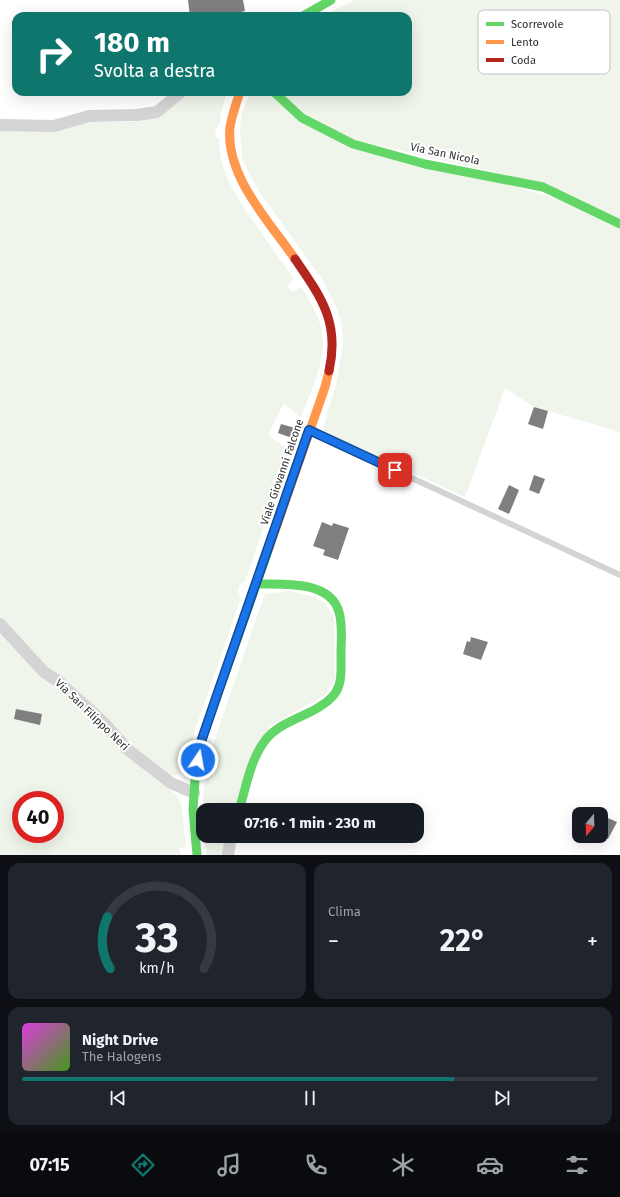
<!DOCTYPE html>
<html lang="it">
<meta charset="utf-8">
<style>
:root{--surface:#171b24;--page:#20242c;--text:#f1f3f6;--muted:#9ea1a6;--line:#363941;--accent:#0f766e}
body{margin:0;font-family:"Fira Sans",sans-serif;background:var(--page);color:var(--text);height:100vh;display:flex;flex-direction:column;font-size:15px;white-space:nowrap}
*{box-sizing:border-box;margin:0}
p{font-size:13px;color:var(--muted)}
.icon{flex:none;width:22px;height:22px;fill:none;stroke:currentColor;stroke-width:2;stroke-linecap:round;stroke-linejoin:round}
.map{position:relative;height:855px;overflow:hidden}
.details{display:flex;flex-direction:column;gap:8px;padding:8px;background:#0d0f14;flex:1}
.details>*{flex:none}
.top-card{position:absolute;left:12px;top:12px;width:400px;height:84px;border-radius:12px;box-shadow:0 4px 16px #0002;background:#0f766e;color:#fff;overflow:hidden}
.needle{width:26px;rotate:199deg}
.fabs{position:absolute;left:572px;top:807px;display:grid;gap:8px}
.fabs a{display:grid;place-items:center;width:36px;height:36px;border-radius:8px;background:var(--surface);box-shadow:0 4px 16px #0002;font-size:20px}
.speed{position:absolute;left:12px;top:791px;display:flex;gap:8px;font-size:20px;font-weight:700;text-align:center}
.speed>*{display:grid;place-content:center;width:52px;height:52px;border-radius:50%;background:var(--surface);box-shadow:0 4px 16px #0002;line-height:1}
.speed .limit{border:6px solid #d22;background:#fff;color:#111}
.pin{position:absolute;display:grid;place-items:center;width:34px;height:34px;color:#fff;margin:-17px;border-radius:8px;box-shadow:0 2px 6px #0006}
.me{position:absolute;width:44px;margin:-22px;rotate:12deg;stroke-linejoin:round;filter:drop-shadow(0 0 3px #0008)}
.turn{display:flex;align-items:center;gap:14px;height:84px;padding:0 16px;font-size:18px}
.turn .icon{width:52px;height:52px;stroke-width:2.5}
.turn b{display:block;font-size:28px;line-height:34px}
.big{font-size:30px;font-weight:700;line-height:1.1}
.details .tile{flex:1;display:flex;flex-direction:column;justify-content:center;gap:6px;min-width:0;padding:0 14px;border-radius:12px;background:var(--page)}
.details .dial{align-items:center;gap:0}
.dial svg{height:104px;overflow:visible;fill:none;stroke:var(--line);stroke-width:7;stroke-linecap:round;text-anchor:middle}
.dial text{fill:var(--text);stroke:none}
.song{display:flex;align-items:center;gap:12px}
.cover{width:48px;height:48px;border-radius:6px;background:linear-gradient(135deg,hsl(300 70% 55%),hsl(100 70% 35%))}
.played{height:4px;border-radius:2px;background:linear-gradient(90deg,var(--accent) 75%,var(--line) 75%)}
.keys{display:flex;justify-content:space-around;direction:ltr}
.heat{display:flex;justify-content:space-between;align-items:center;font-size:22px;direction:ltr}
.details .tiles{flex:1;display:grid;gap:8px;grid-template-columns:1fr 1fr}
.tile:last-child{grid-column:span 2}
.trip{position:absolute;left:196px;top:803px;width:228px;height:40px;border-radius:12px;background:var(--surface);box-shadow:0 4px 16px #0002;font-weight:700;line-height:40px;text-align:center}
.menu{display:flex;height:64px;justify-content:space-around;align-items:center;background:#090b0e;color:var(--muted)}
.menu .icon{width:28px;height:28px}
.menu .active{color:var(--accent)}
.menu b{font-size:18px;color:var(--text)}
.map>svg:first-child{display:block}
</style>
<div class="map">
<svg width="620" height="855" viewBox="0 0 620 855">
<rect width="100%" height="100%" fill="#fff"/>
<g fill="#f0f5eb" fill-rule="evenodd">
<polygon points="355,0 620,0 620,220 544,184 355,140 306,116 280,92 408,92 408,16 322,16"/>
<path d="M187,92h40l-6,21 -1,11 -4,5 -1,8 4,2c0,35 20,61 39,89 12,17 24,34 36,51l-7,7 5,6 9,-5c10,15 20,32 22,51 2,23 -14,58 -22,80l-17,-15 -16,32 21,15 -44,132 -5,2 -2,7 3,7 -47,135 -8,32 -5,9c-15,5 -20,-5 -31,-14l-8,9 35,26 4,9 5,43 -7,1 2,7h-181v-724l84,-9h50l24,-6zM21,800h34v34h-34z"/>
<polygon points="250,92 267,92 302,123 561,200 620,229 620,432 534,407 505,388 465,497 325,433 323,428 336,385 343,345 342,327 337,309 324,282 258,190 242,159 240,129 241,115"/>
<path d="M290,591l26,6 9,6 9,14 1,62 -10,16 -55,31 -37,84h-30v12c-2,-50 12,-84 28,-130 11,-32 22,-65 34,-98z"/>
<polygon points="204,836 225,836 223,855 207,855"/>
</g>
<g fill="#7f7f7f">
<polygon points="188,0 243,0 245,11 222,16 190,16"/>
<polygon points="534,407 548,411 543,429 528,424"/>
<polygon points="281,424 295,428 292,438 278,433"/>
<polygon points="534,475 545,479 539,494 529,490"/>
<polygon points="509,485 519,490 509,514 498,509"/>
<polygon points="322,522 332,526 333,523 349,528 338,560 323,555 325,550 313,546"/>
<polygon points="471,637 488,642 481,660 463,654 467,641 470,642"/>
<polygon points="16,709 42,714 40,725 14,719"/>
<polygon points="601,815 617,822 608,839 601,835"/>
</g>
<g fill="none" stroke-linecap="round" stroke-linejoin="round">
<polyline stroke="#d4d4d4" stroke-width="6" points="311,431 620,575"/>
<g stroke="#d4d4d4" stroke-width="12">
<polyline points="0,125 54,126 89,116 137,115 157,112 181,92"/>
<polyline points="0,624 44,672 59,682 104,723 127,749 171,783 194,793"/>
<polyline points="228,855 231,836"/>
</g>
<g stroke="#63d668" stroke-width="9">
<polyline points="303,16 331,0"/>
<polyline points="274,92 302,118 353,144 425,164 543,187 620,224"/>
<path d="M239,810c7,-22 11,-49 25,-68 16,-23 49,-25 68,-45 11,-11 9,-28 9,-43 0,-14 2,-29 -2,-42 -9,-32 -57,-28 -83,-28"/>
<polyline points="197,855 193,809 195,780 202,739 269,548"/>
</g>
<g stroke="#ff974d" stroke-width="9">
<path d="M240,92c-4,12 -8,23 -10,35 -5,49 39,94 65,132"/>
<polyline points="269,548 325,387 329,371"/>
</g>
<path stroke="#b3261e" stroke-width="9" d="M295,259c26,38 45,63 34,112"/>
</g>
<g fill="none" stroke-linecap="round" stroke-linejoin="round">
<g stroke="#114b97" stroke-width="10">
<polyline id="route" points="198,760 202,739 217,695 309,430 395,470"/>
</g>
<use href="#route" stroke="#1a73e8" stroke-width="7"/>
</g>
<g text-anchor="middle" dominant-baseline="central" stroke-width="4" stroke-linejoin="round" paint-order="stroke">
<g font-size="11" fill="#2f2f2f" stroke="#fff">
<text transform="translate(445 154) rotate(12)">Via San Nicola</text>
<text transform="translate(282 472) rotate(-71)">Viale Giovanni Falcone</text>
<text transform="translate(92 715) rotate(44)">Via San Filippo Neri</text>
</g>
</g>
<rect x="478" y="10" width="132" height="64" rx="6" fill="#fff" stroke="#c1c1c1" stroke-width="1"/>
<rect x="486" y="22" width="18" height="4" fill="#63d668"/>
<rect x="486" y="40" width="18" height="4" fill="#ff974d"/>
<rect x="486" y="58" width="18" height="4" fill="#b3261e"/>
<g font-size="11" fill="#2f2f2f">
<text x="511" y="28">Scorrevole</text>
<text x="511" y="46">Lento</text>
<text x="511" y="64">Coda</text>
</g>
</svg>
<div class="fabs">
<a><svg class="needle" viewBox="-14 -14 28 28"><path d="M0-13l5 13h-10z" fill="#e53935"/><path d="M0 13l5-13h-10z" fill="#9ea1a6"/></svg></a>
</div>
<div class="speed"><div class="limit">40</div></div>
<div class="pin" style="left:395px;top:470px;background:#d93025"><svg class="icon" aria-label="arrive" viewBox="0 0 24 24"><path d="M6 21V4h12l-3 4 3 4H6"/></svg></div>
<svg class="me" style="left:198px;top:760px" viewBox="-20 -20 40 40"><circle r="17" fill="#1a73e8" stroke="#fff" stroke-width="3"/><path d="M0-11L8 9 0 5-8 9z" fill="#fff"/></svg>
<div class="trip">07:16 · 1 min · 230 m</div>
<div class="top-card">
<div class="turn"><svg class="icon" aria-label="right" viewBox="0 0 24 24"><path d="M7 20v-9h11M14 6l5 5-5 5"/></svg><div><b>180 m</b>Svolta a destra</div></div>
</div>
</div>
<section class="details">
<div class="tiles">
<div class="tile dial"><svg viewBox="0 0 100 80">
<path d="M14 69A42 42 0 1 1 86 69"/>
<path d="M14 69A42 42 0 0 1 12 29" stroke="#0f766e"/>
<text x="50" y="56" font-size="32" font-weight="700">33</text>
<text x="50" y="72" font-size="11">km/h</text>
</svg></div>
<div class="tile"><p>Clima</p>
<div class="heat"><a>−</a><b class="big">22°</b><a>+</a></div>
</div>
<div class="tile">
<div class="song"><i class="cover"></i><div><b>Night Drive</b><p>The Halogens</p></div></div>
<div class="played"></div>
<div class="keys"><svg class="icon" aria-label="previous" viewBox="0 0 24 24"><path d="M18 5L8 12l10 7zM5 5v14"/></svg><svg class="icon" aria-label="pause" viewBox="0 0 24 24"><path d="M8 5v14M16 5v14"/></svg><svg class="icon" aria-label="next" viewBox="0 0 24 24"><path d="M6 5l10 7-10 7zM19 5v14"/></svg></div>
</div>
</div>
</section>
<nav class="menu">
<b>07:15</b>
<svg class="icon active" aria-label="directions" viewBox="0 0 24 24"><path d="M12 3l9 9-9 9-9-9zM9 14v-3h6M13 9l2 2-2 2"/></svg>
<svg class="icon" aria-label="music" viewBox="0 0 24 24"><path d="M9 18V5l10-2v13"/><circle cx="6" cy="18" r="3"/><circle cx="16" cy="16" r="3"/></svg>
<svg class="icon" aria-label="phone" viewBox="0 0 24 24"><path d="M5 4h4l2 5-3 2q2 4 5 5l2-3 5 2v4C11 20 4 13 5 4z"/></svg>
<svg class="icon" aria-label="climate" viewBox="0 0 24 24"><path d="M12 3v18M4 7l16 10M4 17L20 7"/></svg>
<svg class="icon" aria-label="car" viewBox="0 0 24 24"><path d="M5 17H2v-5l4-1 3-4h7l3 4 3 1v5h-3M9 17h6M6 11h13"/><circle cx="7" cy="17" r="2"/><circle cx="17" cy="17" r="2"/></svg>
<svg class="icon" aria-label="filters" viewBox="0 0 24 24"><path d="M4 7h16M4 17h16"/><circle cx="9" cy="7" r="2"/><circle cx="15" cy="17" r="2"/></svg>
</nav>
